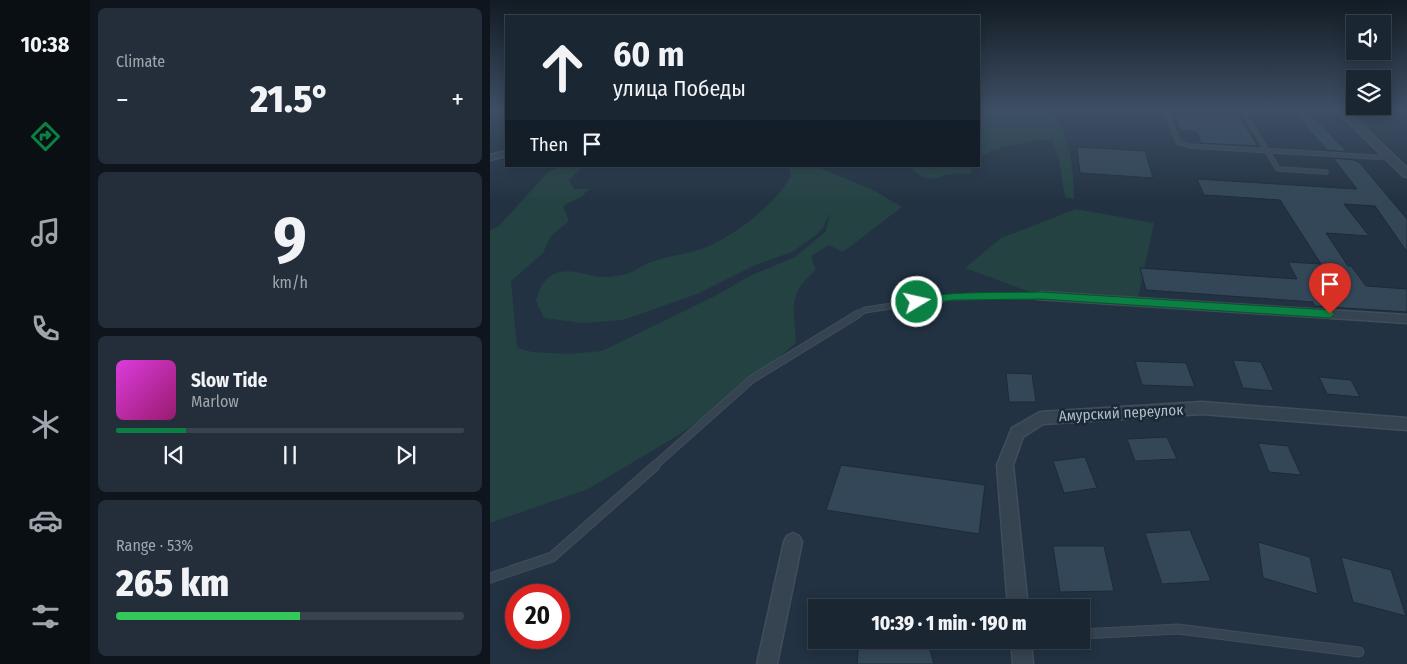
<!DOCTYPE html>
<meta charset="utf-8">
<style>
:root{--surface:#1a2632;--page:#232e3a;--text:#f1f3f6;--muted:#9fa5ac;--line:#38434d;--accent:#0b8043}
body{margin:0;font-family:"Fira Sans Condensed",sans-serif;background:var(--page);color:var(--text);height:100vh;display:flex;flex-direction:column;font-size:19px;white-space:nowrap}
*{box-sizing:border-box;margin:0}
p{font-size:16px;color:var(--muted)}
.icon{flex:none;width:28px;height:28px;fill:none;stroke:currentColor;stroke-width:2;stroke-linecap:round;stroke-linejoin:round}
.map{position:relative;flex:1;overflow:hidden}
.details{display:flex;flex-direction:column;gap:8px;padding:8px;background:#0e151c;width:400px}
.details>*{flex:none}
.top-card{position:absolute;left:15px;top:15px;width:475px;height:152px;border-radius:0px;box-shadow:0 2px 12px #0003,0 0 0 1px var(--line);background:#1a2632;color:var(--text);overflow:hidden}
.tools{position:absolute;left:856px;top:15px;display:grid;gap:10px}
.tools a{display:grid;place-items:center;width:45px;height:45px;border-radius:0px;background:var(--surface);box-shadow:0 2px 12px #0003,0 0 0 1px var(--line);font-size:25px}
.speed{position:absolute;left:15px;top:584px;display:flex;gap:10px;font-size:25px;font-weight:700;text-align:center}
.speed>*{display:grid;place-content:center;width:65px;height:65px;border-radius:50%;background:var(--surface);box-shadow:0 2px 12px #0003,0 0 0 1px var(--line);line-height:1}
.speed .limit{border:8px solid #d22;background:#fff;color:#111}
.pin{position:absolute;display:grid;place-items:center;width:42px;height:42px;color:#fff;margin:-51px -21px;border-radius:50% 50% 50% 0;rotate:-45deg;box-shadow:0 0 5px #0007}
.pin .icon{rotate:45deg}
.me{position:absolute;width:55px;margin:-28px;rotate:81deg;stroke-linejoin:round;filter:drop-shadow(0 0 4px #0008)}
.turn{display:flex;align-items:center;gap:18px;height:105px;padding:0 25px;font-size:22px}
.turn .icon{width:65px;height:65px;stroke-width:2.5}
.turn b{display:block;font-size:35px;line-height:42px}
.then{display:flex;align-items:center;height:48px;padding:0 25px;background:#0003;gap:10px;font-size:19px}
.big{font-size:38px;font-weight:800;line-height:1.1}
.details .widget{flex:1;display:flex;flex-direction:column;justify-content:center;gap:8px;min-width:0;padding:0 18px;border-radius:8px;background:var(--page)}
.details .dial{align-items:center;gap:0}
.dial b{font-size:65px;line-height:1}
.song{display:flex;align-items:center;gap:15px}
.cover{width:60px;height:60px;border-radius:8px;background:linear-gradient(135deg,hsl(300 70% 55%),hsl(320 70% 35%))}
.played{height:5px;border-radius:2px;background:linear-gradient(90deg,var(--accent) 20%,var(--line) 20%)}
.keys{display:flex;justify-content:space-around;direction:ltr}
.heat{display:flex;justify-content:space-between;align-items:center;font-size:28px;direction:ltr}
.charge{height:8px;border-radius:4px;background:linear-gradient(90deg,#34c759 53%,var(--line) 0)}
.trip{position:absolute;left:318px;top:599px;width:282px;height:50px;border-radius:0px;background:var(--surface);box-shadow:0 2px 12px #0003,0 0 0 1px var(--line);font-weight:800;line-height:50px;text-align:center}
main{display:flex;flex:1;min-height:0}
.dock{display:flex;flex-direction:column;width:90px;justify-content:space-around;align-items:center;background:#0a0f14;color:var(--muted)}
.dock .icon{width:35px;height:35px}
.dock .current{color:var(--accent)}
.dock b{font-size:22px;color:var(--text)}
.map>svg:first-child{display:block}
</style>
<main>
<nav class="dock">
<b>10:38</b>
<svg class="icon current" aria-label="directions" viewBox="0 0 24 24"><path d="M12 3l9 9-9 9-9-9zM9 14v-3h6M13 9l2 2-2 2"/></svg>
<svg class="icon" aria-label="music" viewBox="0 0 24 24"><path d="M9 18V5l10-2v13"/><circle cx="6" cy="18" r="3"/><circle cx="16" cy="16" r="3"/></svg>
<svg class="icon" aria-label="phone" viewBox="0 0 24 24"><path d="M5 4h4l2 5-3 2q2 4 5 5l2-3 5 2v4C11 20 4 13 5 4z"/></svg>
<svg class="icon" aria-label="climate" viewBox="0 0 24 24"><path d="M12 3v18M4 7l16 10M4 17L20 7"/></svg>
<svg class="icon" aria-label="car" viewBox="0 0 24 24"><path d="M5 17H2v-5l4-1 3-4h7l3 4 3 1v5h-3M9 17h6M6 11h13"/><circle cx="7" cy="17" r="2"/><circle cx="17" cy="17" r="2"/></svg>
<svg class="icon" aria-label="filters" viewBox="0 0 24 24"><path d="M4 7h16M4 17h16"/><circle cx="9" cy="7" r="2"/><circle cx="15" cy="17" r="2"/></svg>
</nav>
<section class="details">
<div class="widget"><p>Climate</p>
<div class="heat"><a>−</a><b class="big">21.5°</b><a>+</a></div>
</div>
<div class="widget dial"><b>9</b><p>km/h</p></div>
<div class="widget">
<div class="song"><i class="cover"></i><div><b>Slow Tide</b><p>Marlow</p></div></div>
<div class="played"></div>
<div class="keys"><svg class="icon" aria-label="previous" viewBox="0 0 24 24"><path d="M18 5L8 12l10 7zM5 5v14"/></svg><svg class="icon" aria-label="pause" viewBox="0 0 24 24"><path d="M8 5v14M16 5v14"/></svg><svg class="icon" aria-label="next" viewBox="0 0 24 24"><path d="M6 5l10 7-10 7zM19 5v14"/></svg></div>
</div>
<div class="widget"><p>Range · 53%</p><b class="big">265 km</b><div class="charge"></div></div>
</section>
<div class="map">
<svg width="917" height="664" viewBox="0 0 917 664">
<rect width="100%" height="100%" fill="#223242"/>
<g fill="#244242">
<path d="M489,110h72c20,28 22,55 23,89l-9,-2 -6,-36 -7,-22c-20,2 -57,6 -73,19z"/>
<path d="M74,166h19l-14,14 5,9h15l-8,8 -18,9 6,15 -18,15 -8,17 -32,28 6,67 15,4 37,2 33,-3 111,-54 37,-21 45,-19 31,-26 4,-19 -7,16 -8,8 -23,16 -37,13 -58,29 -74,26 -40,3 -39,-5 -8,-17c4,-12 6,-21 18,-27 17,-8 36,4 52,3 7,-1 16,-1 23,-4 7,-2 13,-8 20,-10 16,-7 35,-8 52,-14 32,-12 73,-43 90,-73l-2,-7 -15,-3h42l59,25 27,16 -59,45 -14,-7 -18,11 5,14c-29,23 -22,41 -20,73l-75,63 -44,30 -89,53 -98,34v-293l8,-3 51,-56z"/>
<polygon points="428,166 483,166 481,173 455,175 445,179 432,177 420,168"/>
<polygon points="586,209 664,223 647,302 551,296 475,268 511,238"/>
</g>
<g fill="#334758" stroke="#1d2b38">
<polygon points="684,110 745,110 768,146 711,143 707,132 690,130"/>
<polygon points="802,110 817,110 857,152 837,150"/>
<polygon points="587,147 655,151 663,178 590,173"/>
<polygon points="843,158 864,160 869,162 917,219 917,252 885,206 854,204 879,236 836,233 858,266 861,266 876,286 917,289 917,312 825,306 823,302 656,290 650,268 807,279 798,262 831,264 790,200 714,195 707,179 867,189"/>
<polygon points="743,360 771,362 784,391 753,388"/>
<polygon points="645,361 696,363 705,387 652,385"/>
<polygon points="516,373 542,374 546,402 519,402"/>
<polygon points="829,377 861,380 870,397 837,394"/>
<polygon points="677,437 687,459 645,461 637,439"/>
<polygon points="768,443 798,446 811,475 779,472"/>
<polygon points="595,457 607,488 574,493 563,461"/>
<polygon points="351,465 495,485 489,534 336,510"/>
<polygon points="700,530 721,581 672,584 655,533"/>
<polygon points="768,542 820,557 828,594 773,578"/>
<polygon points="563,546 614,546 624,591 570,592"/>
<polygon points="851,557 901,570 916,616 863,602"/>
<polygon points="369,640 437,640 444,664 367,664"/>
</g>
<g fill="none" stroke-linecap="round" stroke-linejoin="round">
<g stroke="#404d5a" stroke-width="5.5">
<g id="service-far3">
<polyline points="676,110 688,142 699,146 901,158"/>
<polyline points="752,110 788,169 836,172"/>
</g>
</g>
<g stroke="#404d5a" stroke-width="7">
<polyline id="service-far2" points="366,315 375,310 462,297 551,296"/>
</g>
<g stroke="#404d5a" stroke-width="9">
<polyline id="service-far1" points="163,467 262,379 368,314"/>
</g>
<g stroke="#404d5a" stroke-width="11">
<g id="service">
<polyline points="0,578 62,557 165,466"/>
<polyline points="591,634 688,629 869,652"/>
</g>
</g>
<g stroke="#404d5a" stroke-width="3">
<g id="minor">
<polygon points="16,151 16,156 0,160 0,155"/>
<polygon points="551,292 917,315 917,323 547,299 545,296"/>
<polygon points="712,402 917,418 917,430 712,414 553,424 533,437 523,465 538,608 518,608 507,465 522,428 550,412"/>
<polygon points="303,533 309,536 312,542 287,664 267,664 294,542 297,536"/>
<polygon points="521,640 541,640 543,664 523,664"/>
</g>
</g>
<g stroke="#404d5a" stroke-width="3">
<polygon id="tertiary" points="846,110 856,110 917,168 917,177 913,176"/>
</g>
<use href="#service-far3" stroke="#364451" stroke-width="4"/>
<use href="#service-far2" stroke="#364451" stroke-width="5"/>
<use href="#service-far1" stroke="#364451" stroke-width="7"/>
<use href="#service" stroke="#364451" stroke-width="9"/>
<use href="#minor" fill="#364451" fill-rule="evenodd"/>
<use href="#tertiary" fill="#364451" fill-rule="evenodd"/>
</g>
<linearGradient id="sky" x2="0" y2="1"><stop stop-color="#131c24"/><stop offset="0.54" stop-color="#3e4f65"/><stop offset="1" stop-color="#3e4f65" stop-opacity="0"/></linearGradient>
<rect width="917" height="203" fill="url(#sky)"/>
<path fill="#0b8043" stroke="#07532c" d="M551,292l289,18 5,4 -5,4 -289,-19 -89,1 -35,6 -5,-4c11,-12 108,-9 129,-10z"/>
<g text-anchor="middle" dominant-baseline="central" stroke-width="5" stroke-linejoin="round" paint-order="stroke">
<g font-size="15" fill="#b3bfcc" stroke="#1b2936">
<text transform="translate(631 413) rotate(-3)">Амурский переулок</text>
</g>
</g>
</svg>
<div class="tools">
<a><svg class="icon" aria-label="sound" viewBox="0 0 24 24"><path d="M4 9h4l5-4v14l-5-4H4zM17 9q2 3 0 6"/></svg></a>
<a><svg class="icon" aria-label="layers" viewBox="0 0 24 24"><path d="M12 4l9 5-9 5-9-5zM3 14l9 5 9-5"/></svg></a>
</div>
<div class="speed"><div class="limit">20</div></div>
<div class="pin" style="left:840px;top:314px;background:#d93025"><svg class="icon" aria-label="arrive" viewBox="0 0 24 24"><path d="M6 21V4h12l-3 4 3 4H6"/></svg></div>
<svg class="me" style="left:427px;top:302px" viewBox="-20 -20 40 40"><circle r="17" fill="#0b8043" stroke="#fff" stroke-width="3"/><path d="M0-11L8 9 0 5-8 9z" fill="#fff"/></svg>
<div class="trip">10:39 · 1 min · 190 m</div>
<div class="top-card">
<div class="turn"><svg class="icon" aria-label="ahead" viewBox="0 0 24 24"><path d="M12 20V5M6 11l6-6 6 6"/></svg><div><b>60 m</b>улица Победы</div></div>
<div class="then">Then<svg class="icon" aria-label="arrive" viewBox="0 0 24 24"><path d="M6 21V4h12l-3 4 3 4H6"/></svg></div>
</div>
</div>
</main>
